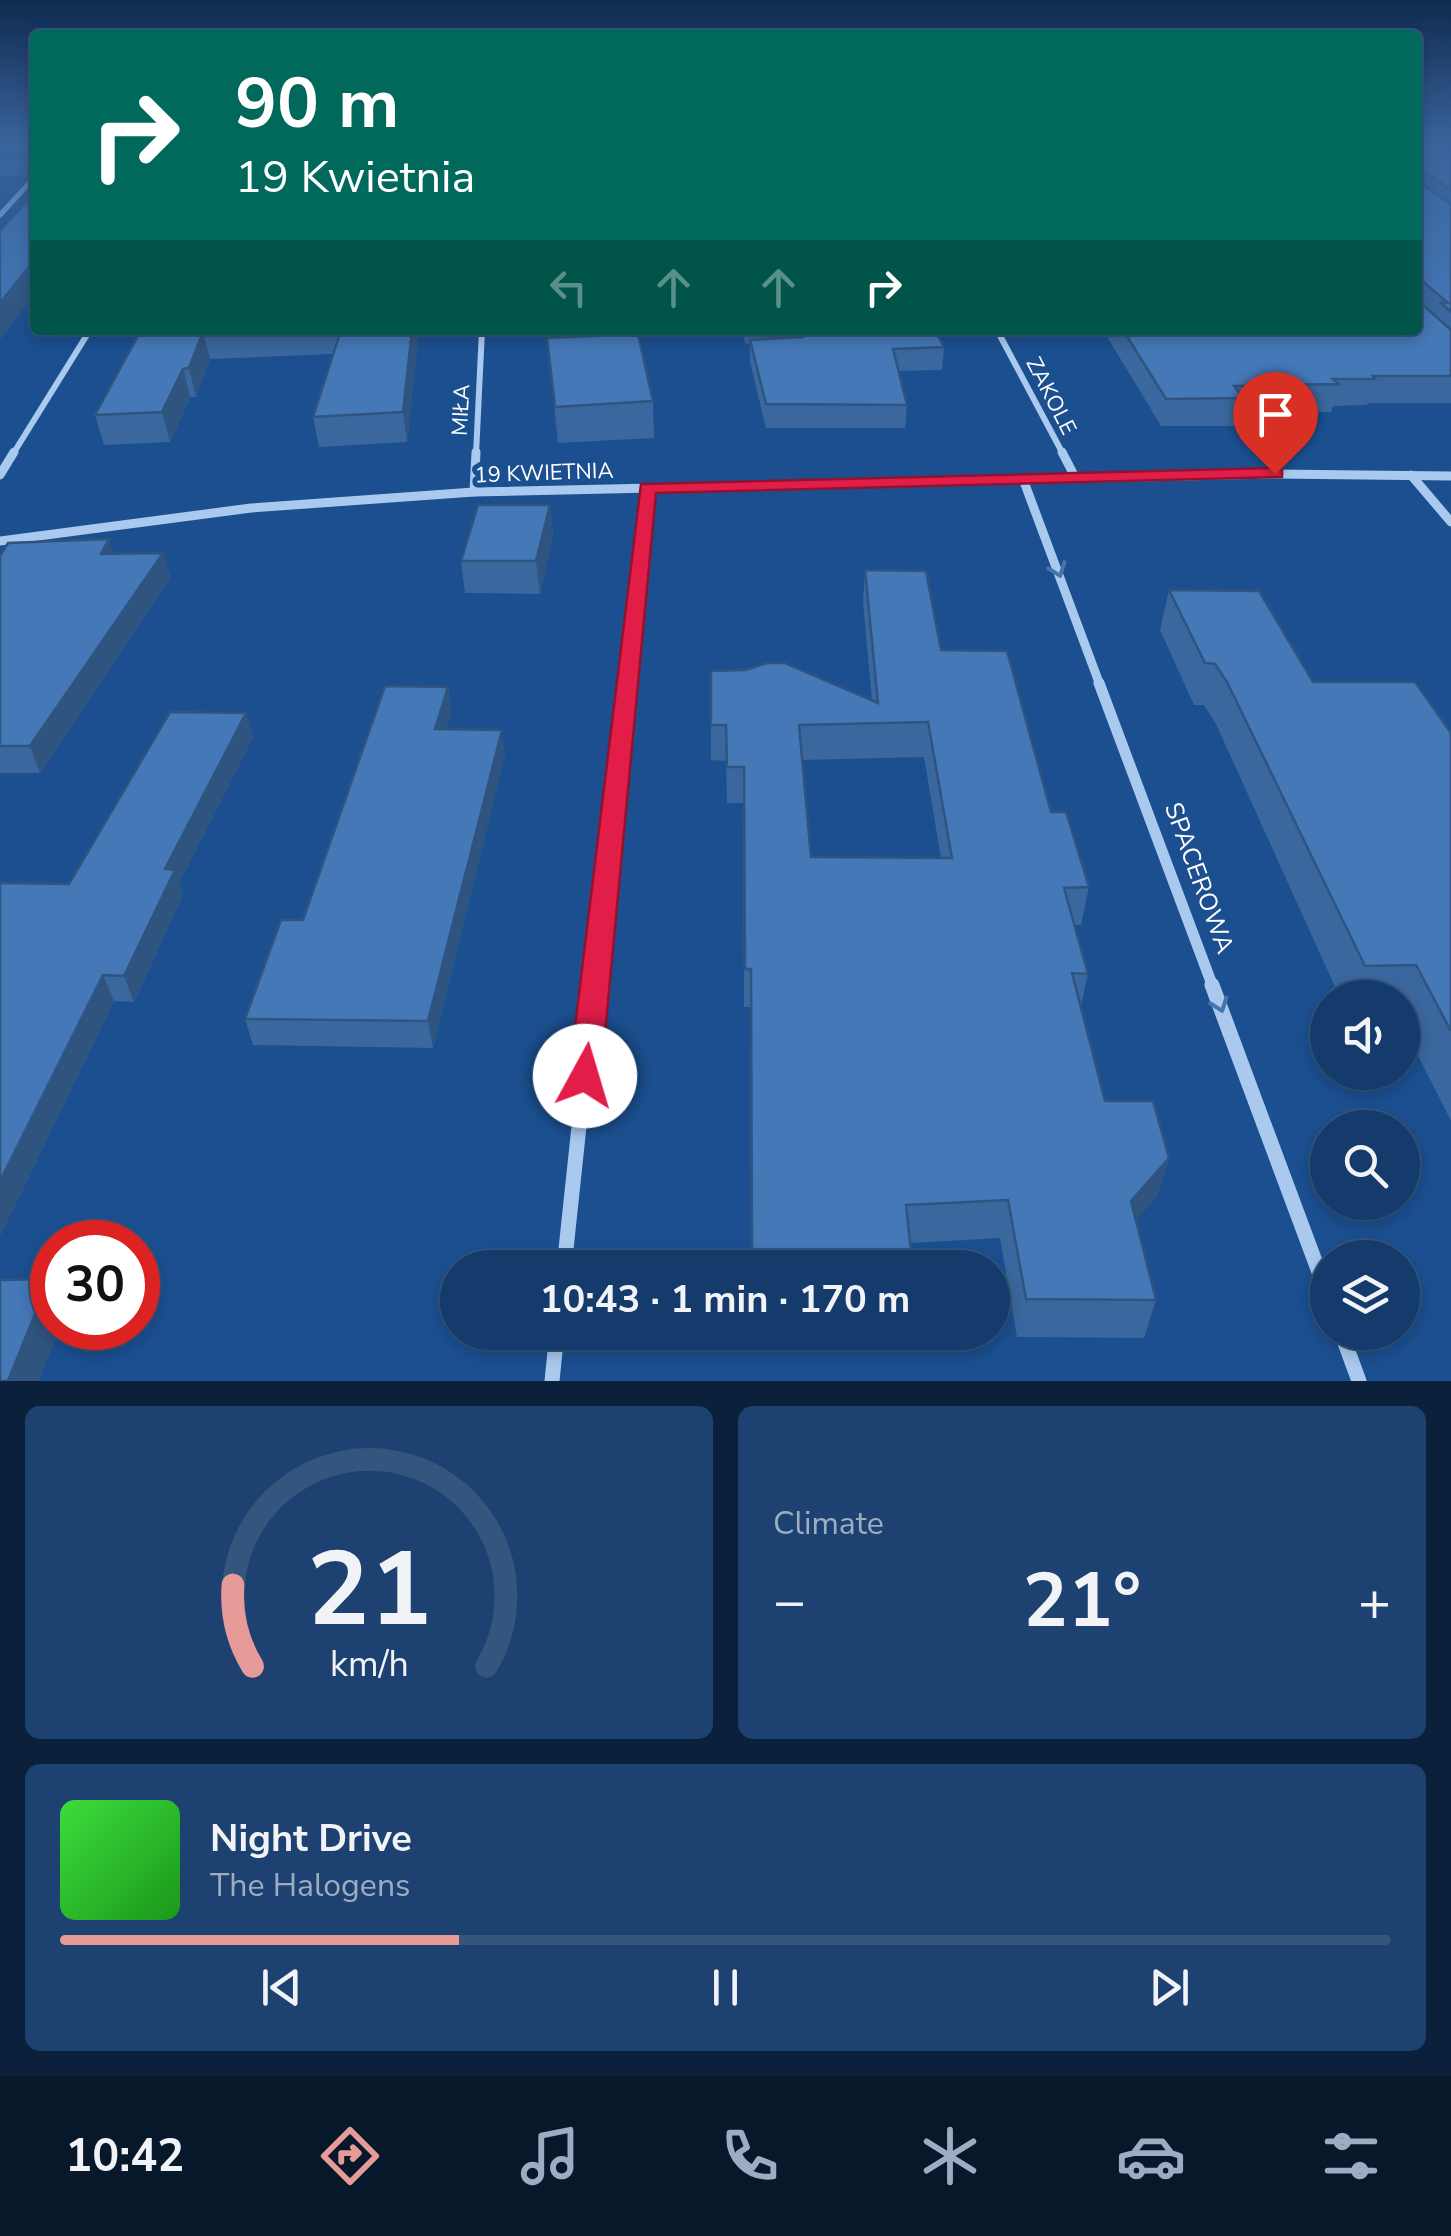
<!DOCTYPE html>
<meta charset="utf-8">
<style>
:root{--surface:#143b6b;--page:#1d4271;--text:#f1f3f6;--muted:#9dadc1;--line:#33557e;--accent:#e69b98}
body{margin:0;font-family:"Nunito Sans",sans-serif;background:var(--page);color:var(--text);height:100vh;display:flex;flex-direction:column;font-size:38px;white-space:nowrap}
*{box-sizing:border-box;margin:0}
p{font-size:32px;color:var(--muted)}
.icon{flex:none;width:55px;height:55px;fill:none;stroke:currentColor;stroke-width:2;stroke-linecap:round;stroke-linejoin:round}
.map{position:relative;height:1381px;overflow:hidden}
.panel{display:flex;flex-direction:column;gap:25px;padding:25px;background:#0b203b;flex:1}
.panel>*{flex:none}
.top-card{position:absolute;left:30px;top:30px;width:1392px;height:305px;border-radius:10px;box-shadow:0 5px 15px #0003,0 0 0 2px var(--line);background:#00695c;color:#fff;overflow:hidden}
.buttons{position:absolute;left:1310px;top:980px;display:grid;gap:20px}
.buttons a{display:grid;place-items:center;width:110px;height:110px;border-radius:50%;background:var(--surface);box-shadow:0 5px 15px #0003,0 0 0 2px var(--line);font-size:50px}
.speed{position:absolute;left:30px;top:1220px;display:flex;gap:20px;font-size:50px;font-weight:700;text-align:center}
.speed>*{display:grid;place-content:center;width:130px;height:130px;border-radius:50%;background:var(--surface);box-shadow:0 5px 15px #0003,0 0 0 2px var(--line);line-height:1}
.speed .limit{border:15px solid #d22;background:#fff;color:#111}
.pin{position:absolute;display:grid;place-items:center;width:85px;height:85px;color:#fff;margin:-102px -42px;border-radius:50% 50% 50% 0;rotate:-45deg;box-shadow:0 0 10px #0007}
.pin .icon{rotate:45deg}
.me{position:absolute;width:110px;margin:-55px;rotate:6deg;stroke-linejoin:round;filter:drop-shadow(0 0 8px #0008)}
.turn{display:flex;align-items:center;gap:35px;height:210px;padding:0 40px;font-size:45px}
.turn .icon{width:130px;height:130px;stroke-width:2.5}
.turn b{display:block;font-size:70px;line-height:85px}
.lanes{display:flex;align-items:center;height:95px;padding:0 40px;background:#0003;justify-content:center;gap:50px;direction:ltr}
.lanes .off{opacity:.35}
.big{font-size:75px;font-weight:700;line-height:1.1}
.panel .widget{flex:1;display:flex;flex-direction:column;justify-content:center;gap:15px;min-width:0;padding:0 35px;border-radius:15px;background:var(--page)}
.panel .dial{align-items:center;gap:0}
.dial svg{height:260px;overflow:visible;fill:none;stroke:var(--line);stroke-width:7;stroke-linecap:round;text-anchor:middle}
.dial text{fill:var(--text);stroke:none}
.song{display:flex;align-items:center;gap:30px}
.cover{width:120px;height:120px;border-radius:15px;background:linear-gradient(135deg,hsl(120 70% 55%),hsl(120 70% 35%))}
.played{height:10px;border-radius:5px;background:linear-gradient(90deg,var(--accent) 30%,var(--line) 30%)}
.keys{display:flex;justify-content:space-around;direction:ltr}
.heat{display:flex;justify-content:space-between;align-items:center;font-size:55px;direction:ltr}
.panel .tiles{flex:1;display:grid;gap:25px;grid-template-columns:1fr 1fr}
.widget:last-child{grid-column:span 2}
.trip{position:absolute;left:440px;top:1250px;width:570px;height:100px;border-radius:50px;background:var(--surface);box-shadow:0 5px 15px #0003,0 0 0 2px var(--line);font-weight:700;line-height:100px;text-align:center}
.menu{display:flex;height:160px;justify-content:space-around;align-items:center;background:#08182b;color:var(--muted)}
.menu .icon{width:70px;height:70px}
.menu .on{color:var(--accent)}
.menu b{font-size:45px;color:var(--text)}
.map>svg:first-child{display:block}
</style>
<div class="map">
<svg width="1451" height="1381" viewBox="0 0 1451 1381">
<rect width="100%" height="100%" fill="#1b4f8f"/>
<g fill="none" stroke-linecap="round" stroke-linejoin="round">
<polyline stroke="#a9c9ee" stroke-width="5" points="0,215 35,177"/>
<g stroke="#a9c9ee" stroke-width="6">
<polyline points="997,330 1063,454"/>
<polyline points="13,454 90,330"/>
<polyline points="476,454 482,330"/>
</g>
<g stroke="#a9c9ee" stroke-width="9">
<polyline points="1062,452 1075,477"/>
<polyline points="0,475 14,452"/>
<polyline points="1411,475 1451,522"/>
<polyline points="1023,479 1100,685"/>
<polyline points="474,492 476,452"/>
<polyline points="0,541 251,508 474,492 1275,474 1451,476"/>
<polyline points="626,685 647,488"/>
</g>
<g stroke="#a9c9ee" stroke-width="11">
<polyline points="1099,683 1213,987"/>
<polyline points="594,987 626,683"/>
</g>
<g stroke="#a9c9ee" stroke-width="15">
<polyline points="1212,985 1328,1296"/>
<polyline points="564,1268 594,985"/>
<polyline points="1341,1332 1359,1381"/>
<polyline points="552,1381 557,1332"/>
</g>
</g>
<g fill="#3a679d" fill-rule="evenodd">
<polygon points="0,141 35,141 35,171 28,175 0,176"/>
<polygon points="1418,141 1451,141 1451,403 1368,403 1367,405 1333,406 1331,412 1240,413 1236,426 1161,426 1103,330 1418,330"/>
<polygon points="141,330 419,330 407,442 319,447 313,417 333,354 210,359 196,397 190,397 170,442 104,445 95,415"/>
<polygon points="742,330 935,330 944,347 942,370 898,371 907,405 905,428 766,428 750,362 750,344 745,343"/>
<polygon points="547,338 653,401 654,438 558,443"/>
<polygon points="550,505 553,536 540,594 465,593 461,561"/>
<polygon points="163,553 170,577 40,773 0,773 0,556"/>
<path d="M865,570l76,80 110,162 38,75 -8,38h-7l14,49 -7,32 24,95 64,57 -12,38 -21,24 20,80 -12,38 -127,-1 -17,-99 -90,5 1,9 -2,16h-158l-1,-261h-6l-1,-204h-16l-1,-42 -15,-1v-89l161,29 -9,-97zM924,757l17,101 -130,-1 -9,-97z"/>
<polygon points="1169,590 1313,682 1451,733 1451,1121 1402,1024 1402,998 1340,998 1216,724 1204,705 1194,705 1160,630"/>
<polygon points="448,687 451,711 446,729 505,754 433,1048 253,1045 245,1019"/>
<polygon points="253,737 179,883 183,895 134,1002 114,1001 0,1236 69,884"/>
</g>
<g fill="#305480">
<polygon points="29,150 35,171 28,175 22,154"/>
<polygon points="1427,173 1421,193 1418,176"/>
<polygon points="35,259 35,293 0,340 0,303"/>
<polygon points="412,330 419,330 407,442 403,412"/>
<polygon points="203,332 210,359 196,397 189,368"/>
<polygon points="183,369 190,397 170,442 162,412"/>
<polygon points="550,505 553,536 540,594 536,561"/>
<polygon points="109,539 116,563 101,554"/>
<polygon points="163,553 170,577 40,773 30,746"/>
<polygon points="448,687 451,711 439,753 435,729"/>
<polygon points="246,713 253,737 179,883 183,895 134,1002 124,976 165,869"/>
<polygon points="502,730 505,754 433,1048 428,1021"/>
<polygon points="103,975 114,1001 0,1236 0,1181"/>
<polygon points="1169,1158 1157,1196 1120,1239 1131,1201"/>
<polygon points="49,1279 52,1286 52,1328 60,1328 39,1381 8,1381"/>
</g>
<g fill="#4478b7" stroke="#305480" stroke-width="2.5" fill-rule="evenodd">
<polygon points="0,141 35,141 35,154 29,150 22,154 0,155"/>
<polygon points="1418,141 1451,141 1451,190 1427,173 1418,176 1420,183 1451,204 1451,312 1441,303 1448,303 1418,277"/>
<polygon points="32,196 35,199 35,259 0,303 0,231"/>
<polygon points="1418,303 1421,303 1451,330 1451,376 1373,376 1375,379 1333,379 1339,384 1234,386 1243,398 1166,399 1123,330 1418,330"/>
<polygon points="141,330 254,330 203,332 189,368 183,369 162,412 95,415"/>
<polygon points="341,330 412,330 403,412 313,417"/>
<polygon points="777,330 935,330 944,347 893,349 907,405 766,404 750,340 804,337"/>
<polygon points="638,334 653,401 555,407 547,338"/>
<polygon points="478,505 550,505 536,561 461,561"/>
<polygon points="109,539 101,554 163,553 30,746 0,746 0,556 8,543"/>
<path d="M865,570l61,1 15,79 66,1 44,161h15l23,75 -25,1 24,86 -16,-1 33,128h48l16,57 -38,43 25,99 -130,-1 -18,-99 -102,5 5,47 -159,-2 -1,-281h-6l-1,-202h-17l-1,-42h-15v-54l35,-1 21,-7h18l93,40zM928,722l24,136 -141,-1 -12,-132z"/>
<polygon points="1169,590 1259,591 1313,682 1415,682 1451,733 1451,1031 1416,965 1365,966 1227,682 1215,664 1205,663"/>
<polygon points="385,686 448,687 435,729 502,730 428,1021 245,1019 281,920 303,920"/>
<polygon points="170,712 246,713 165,869 175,870 124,976 103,975 0,1181 0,883 69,884"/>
<polygon points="49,1279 8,1381 0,1381 0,1280"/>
</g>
<defs><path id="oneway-chevron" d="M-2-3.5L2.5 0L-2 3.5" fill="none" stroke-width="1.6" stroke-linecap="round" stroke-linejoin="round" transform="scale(2.5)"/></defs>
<g stroke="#4674ac">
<use href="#oneway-chevron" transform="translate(1058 570) rotate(70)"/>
<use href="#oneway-chevron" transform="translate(1220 1005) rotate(70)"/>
</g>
<linearGradient id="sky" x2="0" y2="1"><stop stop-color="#0f2b4f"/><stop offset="0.42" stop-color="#39639b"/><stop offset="1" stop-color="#39639b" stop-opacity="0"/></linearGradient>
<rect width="1451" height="334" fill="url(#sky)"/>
<polygon fill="#e11d48" stroke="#92132f" stroke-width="2.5" points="1275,468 1282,470 1282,477 656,493 601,1076 596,1085 585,1089 574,1085 569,1076 641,484"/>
<g text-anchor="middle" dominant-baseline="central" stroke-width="10" stroke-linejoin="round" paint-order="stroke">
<g font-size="22" fill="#fff" stroke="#1b4f8f">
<text transform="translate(1051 396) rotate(63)">ZAKOLE</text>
<text transform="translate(461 410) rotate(-87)">MIŁA</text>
<text transform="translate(544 473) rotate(-2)">19 KWIETNIA</text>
</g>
<g font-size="25" fill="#fff" stroke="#1b4f8f">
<text transform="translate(1199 878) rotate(70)">SPACEROWA</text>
</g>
</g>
</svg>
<div class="buttons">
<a><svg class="icon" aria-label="sound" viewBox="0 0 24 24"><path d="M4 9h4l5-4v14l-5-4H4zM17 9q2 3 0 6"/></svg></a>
<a><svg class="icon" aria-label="search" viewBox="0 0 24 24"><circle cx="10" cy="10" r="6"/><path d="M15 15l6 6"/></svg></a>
<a><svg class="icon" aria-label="layers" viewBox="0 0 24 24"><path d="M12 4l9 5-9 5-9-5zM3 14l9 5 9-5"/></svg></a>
</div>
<div class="speed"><div class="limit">30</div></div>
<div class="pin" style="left:1275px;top:474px;background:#d93025"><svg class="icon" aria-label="arrive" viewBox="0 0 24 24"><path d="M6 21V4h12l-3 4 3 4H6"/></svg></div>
<svg class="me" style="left:585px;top:1076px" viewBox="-20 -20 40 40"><circle r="19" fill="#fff"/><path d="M0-13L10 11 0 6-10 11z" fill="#e11d48"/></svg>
<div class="trip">10:43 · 1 min · 170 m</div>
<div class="top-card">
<div class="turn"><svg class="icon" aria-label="right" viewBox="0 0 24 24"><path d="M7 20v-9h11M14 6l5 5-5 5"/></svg><div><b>90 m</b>19 Kwietnia</div></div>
<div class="lanes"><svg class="icon off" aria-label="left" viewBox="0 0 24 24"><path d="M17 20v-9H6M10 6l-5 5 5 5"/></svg><svg class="icon off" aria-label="ahead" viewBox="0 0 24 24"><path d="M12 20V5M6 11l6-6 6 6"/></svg><svg class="icon off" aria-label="ahead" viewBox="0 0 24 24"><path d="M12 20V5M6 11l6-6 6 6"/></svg><svg class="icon" aria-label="right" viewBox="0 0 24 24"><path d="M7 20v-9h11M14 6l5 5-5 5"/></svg></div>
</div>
</div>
<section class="panel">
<div class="tiles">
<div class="widget dial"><svg viewBox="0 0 100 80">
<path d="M14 69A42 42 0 1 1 86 69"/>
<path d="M14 69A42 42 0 0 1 8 44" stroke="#e69b98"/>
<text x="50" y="56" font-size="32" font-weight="700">21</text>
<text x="50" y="72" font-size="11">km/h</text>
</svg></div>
<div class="widget"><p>Climate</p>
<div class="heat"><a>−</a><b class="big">21°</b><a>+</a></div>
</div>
<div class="widget">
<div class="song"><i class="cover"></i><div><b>Night Drive</b><p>The Halogens</p></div></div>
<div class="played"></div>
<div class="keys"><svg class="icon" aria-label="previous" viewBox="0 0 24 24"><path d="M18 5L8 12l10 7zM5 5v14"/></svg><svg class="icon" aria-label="pause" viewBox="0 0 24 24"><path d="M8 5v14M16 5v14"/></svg><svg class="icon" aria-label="next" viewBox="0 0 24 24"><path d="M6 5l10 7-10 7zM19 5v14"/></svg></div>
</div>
</div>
</section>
<nav class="menu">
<b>10:42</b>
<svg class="icon on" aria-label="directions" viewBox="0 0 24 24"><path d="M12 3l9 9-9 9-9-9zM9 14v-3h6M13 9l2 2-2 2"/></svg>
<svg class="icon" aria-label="music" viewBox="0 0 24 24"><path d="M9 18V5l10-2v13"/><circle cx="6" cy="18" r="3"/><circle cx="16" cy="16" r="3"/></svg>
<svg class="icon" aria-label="phone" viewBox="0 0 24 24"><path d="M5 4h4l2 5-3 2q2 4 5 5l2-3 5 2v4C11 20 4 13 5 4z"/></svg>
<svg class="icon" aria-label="climate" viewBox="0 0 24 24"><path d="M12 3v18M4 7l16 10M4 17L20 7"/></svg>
<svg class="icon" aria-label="car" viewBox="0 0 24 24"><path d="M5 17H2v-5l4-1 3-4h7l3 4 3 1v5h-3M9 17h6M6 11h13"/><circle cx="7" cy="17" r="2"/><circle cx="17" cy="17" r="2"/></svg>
<svg class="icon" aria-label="filters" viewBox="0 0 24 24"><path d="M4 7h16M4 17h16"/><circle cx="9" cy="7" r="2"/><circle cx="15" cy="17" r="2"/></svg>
</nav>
